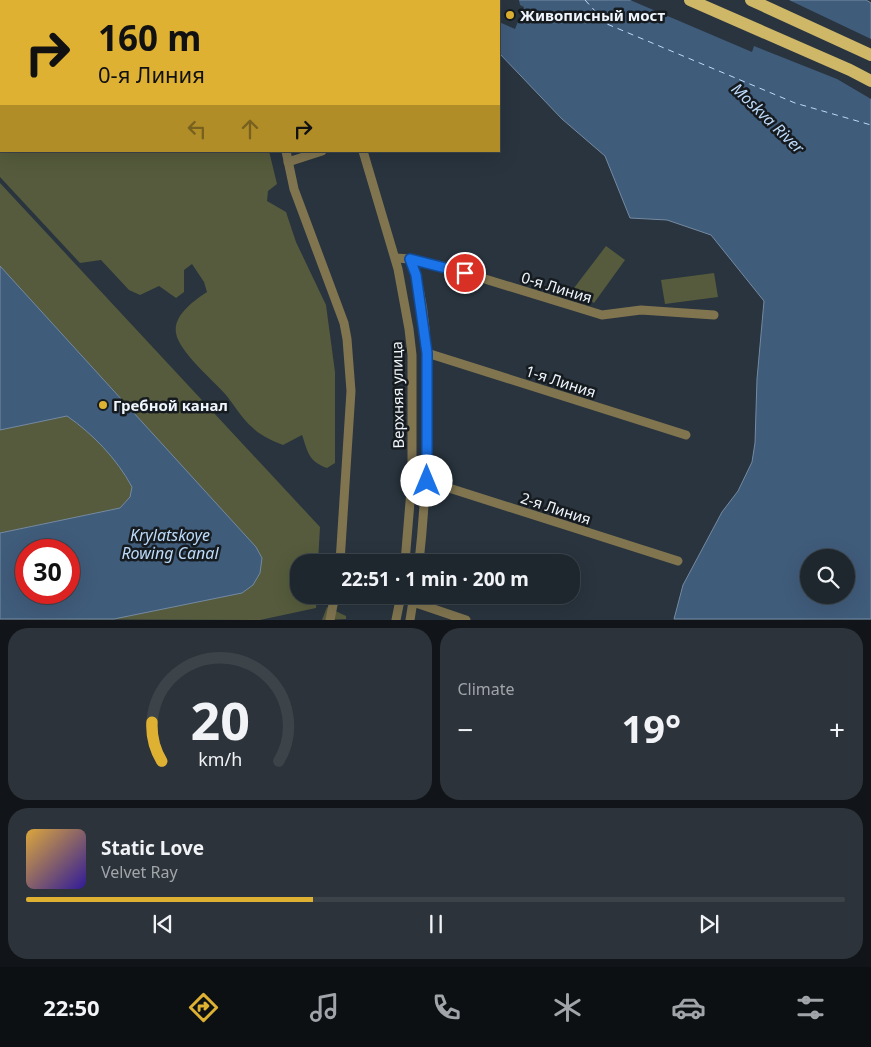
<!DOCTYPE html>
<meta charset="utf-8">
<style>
:root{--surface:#1f272e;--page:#2c333a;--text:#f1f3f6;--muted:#a1a5aa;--line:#3c444a;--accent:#deb133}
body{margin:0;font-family:"Noto Sans",sans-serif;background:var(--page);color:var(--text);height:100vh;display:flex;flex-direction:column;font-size:19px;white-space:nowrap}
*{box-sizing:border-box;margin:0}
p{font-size:16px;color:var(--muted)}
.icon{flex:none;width:28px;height:28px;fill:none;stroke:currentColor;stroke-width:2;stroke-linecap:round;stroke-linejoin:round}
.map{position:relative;height:620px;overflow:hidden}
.side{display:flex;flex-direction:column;gap:8px;padding:8px;background:#111519;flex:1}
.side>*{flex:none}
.top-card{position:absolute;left:0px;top:0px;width:500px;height:152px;box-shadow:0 5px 20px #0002,0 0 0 1px var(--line);background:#deb133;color:#111;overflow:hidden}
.tools{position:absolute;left:800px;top:549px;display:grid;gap:10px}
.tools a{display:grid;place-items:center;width:55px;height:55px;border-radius:50%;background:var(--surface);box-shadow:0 5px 20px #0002,0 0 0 1px var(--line);font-size:25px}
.speed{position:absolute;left:15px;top:539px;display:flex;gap:10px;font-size:25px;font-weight:700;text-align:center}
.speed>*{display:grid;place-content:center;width:65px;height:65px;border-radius:50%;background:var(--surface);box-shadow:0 5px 20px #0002,0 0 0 1px var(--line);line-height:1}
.speed .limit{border:8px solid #d22;background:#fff;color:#111}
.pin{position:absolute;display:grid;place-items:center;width:42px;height:42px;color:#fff;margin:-21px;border:2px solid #fff;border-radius:50%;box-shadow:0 1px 5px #0007}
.me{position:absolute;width:55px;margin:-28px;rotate:0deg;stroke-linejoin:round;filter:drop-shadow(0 0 4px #0008)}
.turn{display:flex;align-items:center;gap:18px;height:105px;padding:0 15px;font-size:22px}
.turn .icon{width:65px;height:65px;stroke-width:2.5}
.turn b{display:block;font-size:35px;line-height:42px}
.lanes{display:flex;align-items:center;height:48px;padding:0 15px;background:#0003;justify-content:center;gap:25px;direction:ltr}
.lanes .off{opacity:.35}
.big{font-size:38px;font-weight:700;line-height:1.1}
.side .tile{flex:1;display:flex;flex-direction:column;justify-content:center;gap:8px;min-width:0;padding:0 18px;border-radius:20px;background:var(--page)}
.side .dial{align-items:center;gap:0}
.dial svg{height:130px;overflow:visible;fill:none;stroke:var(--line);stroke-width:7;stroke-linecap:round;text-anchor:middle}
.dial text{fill:var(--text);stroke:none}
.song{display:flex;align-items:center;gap:15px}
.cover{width:60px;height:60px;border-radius:8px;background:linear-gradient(135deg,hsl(40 70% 55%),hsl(250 70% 35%))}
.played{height:5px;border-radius:2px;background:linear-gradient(90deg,var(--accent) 35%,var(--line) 35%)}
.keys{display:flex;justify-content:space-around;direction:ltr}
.heat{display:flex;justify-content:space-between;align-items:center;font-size:28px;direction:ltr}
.side .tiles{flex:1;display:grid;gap:8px;grid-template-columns:1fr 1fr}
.tile:last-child{grid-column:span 2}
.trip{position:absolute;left:290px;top:554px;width:290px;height:50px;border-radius:20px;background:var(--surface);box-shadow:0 5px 20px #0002,0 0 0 1px var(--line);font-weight:700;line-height:50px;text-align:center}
.menu{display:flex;height:80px;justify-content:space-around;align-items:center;background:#0c1012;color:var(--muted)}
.menu .icon{width:35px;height:35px}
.menu .on{color:var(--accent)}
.menu b{font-size:22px;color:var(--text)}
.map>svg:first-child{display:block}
</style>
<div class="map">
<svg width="871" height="620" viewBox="0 0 871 620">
<rect width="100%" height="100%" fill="#29343e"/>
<g fill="#555b3c" fill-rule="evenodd">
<path d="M0,0h229l1,1h-229v150h268l8,33 -9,7 -1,10 19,11 10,30 30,63 9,67v91l-8,5c-19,-7 -19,-16 -25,-33l-19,10c-10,-4 -22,-9 -30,-17 -11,-9 -18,-22 -27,-33 -13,-15 -47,-43 -50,-62 -3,-18 19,-33 31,-41l-3,-10 -12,-18 -8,6v22l-8,6 -17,-12 -19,9 -11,-5 -28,-30 -21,3 -80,-86z"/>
<polygon points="257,0 436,0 437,1 258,1"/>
<path d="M0,183l320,344 -2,35h-19v33h18l-1,13 -56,12 -260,-1zM26,550h43v42h-43z"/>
<polygon points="606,246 625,260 594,303 574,288"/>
<polygon points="714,273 718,297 665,304 661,280"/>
<polygon points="327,607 346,616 346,619 322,620"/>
</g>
<g fill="#405c7b" stroke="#748aa2" fill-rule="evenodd">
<path d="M436,0h430l5,3v616h-197l9,-34 39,-73 16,-21 14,-29 3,-19 2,-64 7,-78 -53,-66 -44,-15 -37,-2 -25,-62 -43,-37 -63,-66v-52zM809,558h37v37h-37z"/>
<path d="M0,266l256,281 6,11 -2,15 -7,12 -11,8 -128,26h-114v-86l120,-25 10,-11 2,-10c-15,-28 -39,-53 -65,-71l-67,14zM26,550h43v42h-43z"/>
</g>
<g fill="#29343e">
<polygon points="461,0 519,0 520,5 524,7 515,29 499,22 499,1 460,1"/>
<polygon points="630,0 789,0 871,39 871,99 837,79 754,46 752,52"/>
</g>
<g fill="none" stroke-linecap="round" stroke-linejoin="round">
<polyline stroke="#bedbfb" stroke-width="1" stroke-dasharray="6 5" stroke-linecap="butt" points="585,0 607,24 795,103 871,125"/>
<g stroke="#817550" stroke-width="9">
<polyline points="252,0 252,1"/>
<polyline points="286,151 294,189 344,323 347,339 351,391 340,562"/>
<polyline points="363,151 398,269 409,329 412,355 412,478 405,562"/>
<polyline points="288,162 322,151"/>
<polyline points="396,258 410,259 446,267 602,315 641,310 714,315"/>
<path d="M410,259c18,46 17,99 17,147 0,54 -2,103 -8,156"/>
<polyline points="427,353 686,435"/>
<polyline points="427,481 678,561"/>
<polyline points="413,602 466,620"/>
<polyline points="330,620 335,595"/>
<polyline points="396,620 401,595"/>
<polyline points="410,620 414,595"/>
</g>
<g stroke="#cfb768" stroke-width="12">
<polyline points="690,0 850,70 871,81"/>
<polyline points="751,0 871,55"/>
</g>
</g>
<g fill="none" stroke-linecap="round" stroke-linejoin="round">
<g stroke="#114b97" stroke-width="12">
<polyline id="route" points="427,481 427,353 416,275 410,259 465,273"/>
</g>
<use href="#route" stroke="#1a73e8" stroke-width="9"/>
</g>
<g fill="#deb133" stroke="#161b1f" stroke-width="2">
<circle cx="510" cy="15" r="5"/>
<circle cx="103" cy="405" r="5"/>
</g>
<g text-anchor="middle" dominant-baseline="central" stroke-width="5" stroke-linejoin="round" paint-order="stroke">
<g font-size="15" font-weight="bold" fill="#eef5fc" stroke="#161b1f" text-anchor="start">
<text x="520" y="15">Живописный мост</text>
<text x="113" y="405">Гребной канал</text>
</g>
<g font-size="15" fill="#eef5fc" stroke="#161b1f">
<text transform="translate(557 287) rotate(17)">0-я Линия</text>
<text transform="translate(561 381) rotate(18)">1-я Линия</text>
<text transform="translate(397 395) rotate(-91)">Верхняя улица</text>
<text transform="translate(556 508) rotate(18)">2-я Линия</text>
</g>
<g font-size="16" font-style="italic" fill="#bedbfb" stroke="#161b1f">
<text transform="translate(768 118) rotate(44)">Moskva River</text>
<text x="170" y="535">Krylatskoye<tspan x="170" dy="18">Rowing Canal</tspan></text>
</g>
</g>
</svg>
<div class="tools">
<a><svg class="icon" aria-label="search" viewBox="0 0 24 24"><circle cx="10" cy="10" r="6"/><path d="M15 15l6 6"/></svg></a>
</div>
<div class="speed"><div class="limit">30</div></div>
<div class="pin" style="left:465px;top:273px;background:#d93025"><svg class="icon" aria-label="arrive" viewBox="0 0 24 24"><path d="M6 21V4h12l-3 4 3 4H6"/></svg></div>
<svg class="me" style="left:427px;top:481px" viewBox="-20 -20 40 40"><circle r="19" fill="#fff"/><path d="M0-13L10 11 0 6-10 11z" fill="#1a73e8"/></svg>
<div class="trip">22:51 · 1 min · 200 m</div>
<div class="top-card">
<div class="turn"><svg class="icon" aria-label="right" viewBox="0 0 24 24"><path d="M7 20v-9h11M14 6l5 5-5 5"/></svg><div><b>160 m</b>0-я Линия</div></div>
<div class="lanes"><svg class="icon off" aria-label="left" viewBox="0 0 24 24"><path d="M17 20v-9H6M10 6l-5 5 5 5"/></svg><svg class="icon off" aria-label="ahead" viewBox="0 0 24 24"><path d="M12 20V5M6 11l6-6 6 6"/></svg><svg class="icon" aria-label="right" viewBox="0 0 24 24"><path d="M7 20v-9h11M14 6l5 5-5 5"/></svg></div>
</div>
</div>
<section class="side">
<div class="tiles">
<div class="tile dial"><svg viewBox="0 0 100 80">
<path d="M14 69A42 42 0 1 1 86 69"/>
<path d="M14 69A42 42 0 0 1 8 45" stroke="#deb133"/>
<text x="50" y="56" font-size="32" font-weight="700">20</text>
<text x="50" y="72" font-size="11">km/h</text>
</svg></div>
<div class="tile"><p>Climate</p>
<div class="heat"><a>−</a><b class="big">19°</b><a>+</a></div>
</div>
<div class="tile">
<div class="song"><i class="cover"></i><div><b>Static Love</b><p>Velvet Ray</p></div></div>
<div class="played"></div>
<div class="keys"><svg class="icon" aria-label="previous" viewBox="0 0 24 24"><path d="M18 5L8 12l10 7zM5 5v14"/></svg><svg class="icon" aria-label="pause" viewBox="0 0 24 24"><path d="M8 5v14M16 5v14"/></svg><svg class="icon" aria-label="next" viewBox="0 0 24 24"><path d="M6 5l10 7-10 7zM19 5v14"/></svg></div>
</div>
</div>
</section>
<nav class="menu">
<b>22:50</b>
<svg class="icon on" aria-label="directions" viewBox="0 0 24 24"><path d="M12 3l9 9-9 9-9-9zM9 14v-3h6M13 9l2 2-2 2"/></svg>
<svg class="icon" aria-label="music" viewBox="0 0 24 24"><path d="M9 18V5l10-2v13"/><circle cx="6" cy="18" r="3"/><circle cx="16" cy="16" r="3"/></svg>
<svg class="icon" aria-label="phone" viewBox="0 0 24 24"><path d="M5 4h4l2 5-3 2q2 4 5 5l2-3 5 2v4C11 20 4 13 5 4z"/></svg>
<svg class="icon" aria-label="climate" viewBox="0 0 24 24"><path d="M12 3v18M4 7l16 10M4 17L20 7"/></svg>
<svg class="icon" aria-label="car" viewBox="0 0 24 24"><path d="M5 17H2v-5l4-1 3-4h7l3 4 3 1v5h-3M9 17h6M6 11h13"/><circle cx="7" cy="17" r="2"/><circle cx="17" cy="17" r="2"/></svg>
<svg class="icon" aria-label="filters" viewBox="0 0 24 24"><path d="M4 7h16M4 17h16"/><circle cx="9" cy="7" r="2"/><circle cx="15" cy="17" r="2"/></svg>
</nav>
